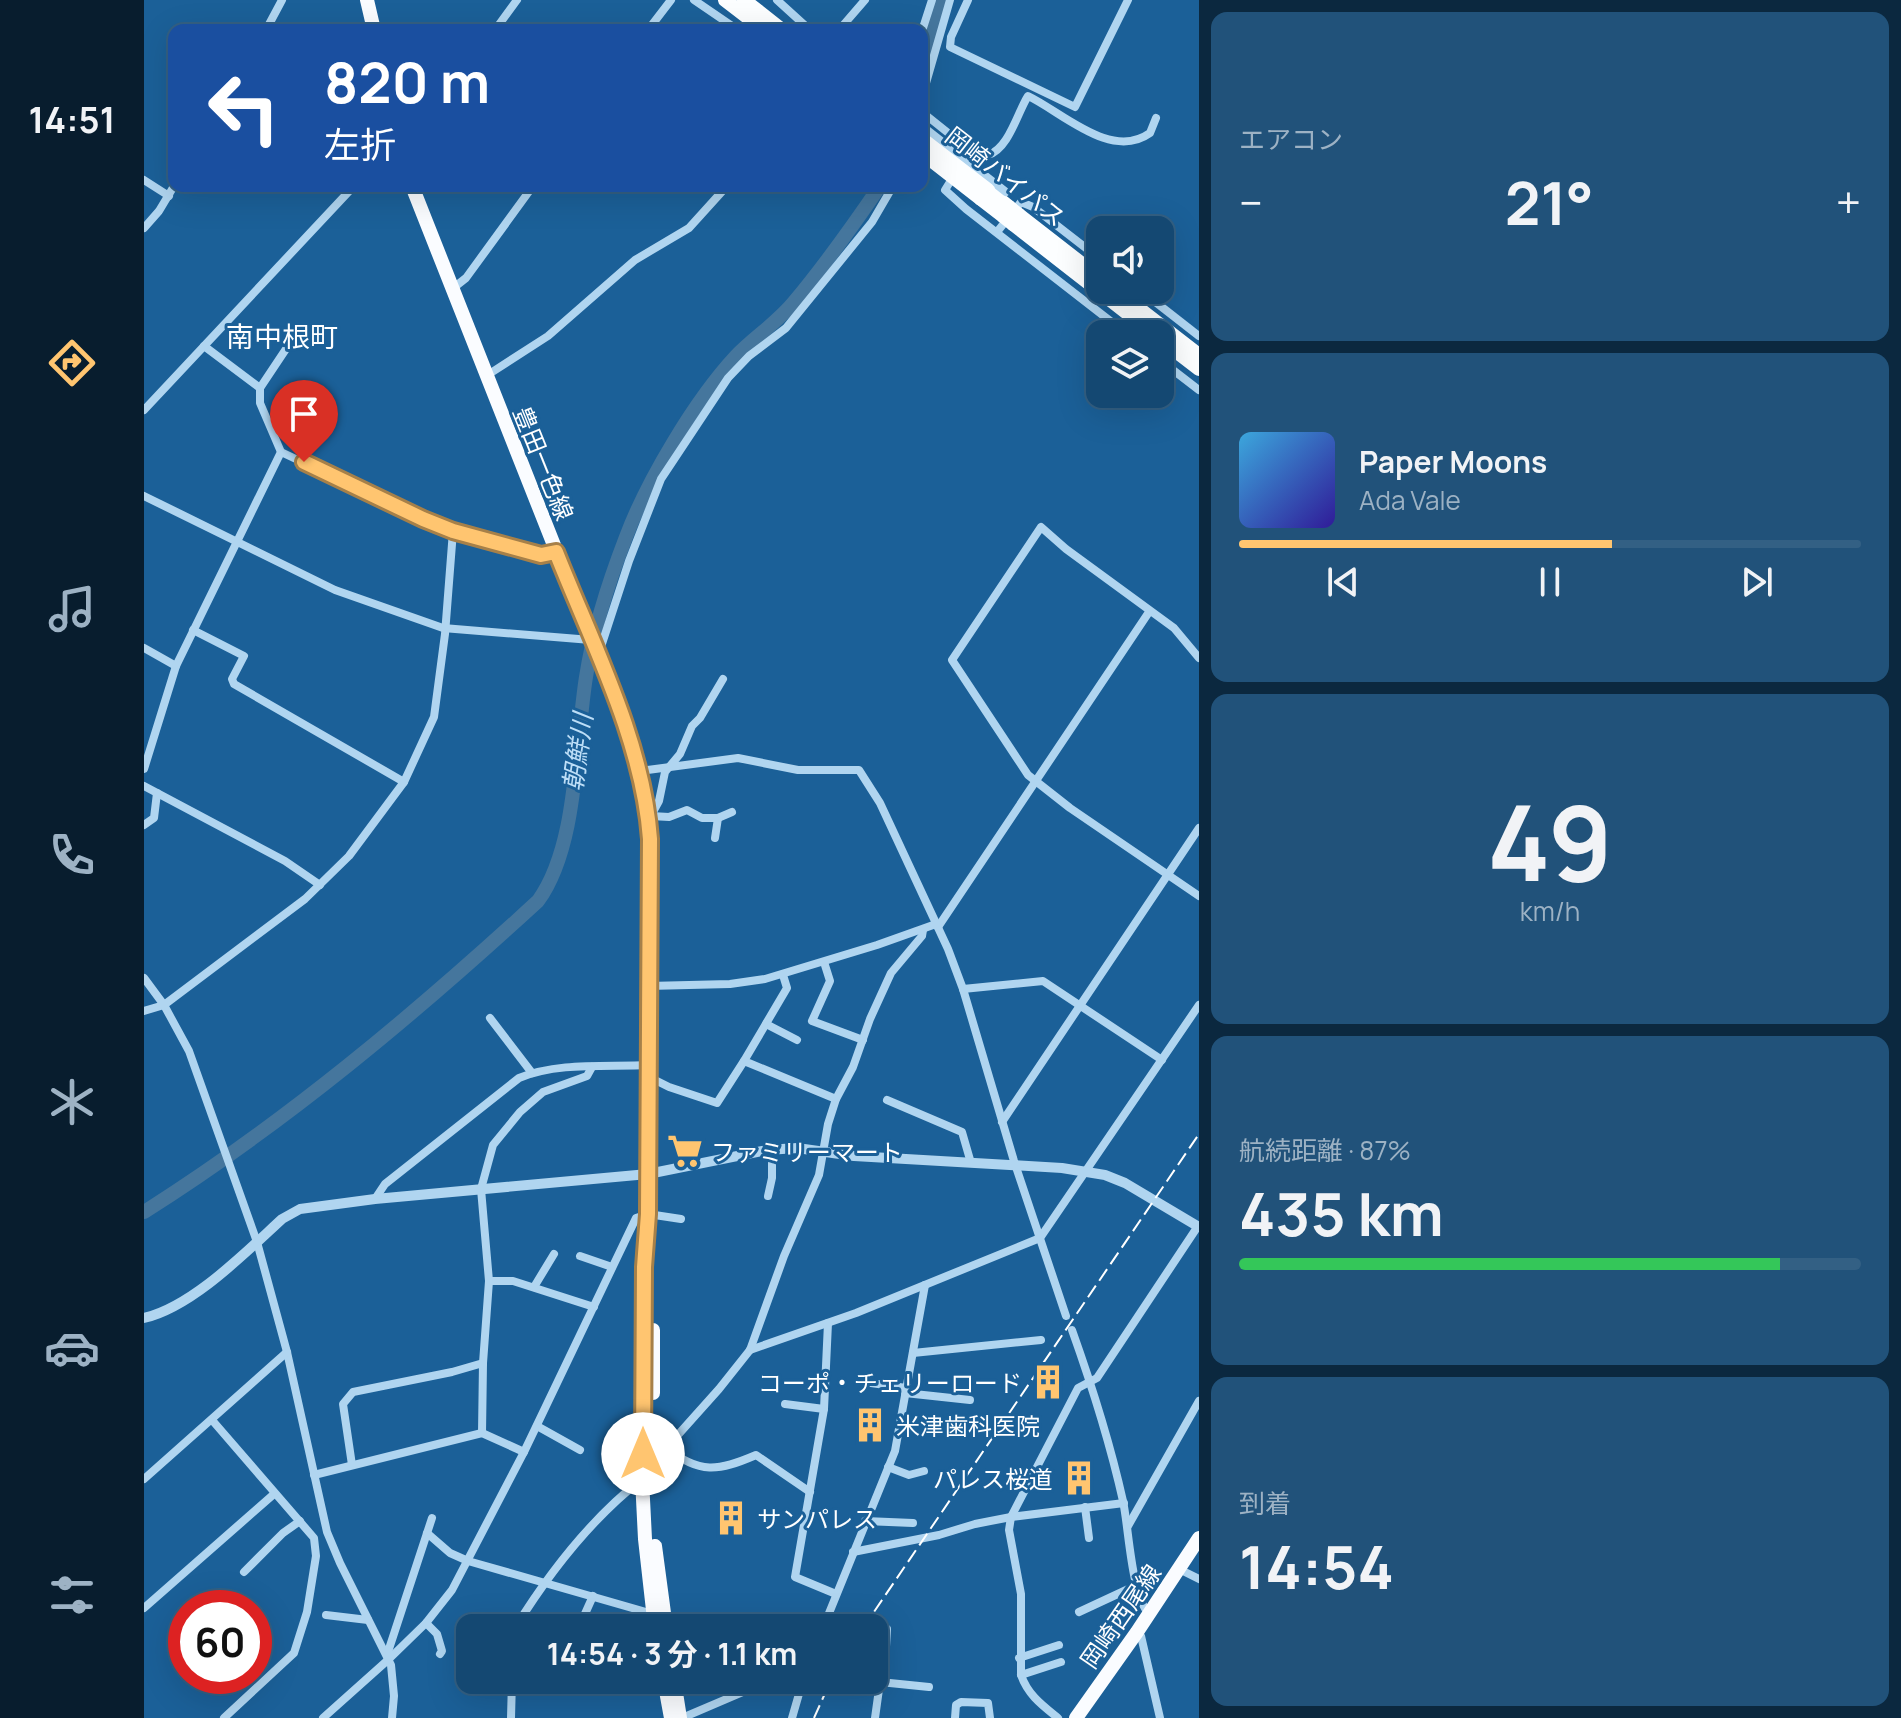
<!DOCTYPE html>
<html lang="ja">
<meta charset="utf-8">
<style>
:root{--surface:#144872;--page:#21527a;--text:#f1f3f6;--muted:#9db2c4;--line:#336084;--accent:#ffc570}
body{margin:0;font-family:Manrope,"Noto Sans JP",sans-serif;background:var(--page);color:var(--text);height:100vh;display:flex;flex-direction:column;font-size:30px;white-space:nowrap}
*{box-sizing:border-box;margin:0}
p{font-size:26px;color:var(--muted)}
.icon{flex:none;width:44px;height:44px;fill:none;stroke:currentColor;stroke-width:2;stroke-linecap:round;stroke-linejoin:round}
.map{position:relative;flex:1;overflow:hidden}
.drawer{display:flex;flex-direction:column;gap:12px;padding:12px;background:#0b283f;width:702px}
.drawer>*{flex:none}
.guide{position:absolute;left:24px;top:24px;width:760px;height:168px;border-radius:16px;box-shadow:0 8px 32px #0002,0 0 0 2px var(--line);background:#1a4fa0;color:#fff;overflow:hidden}
.controls{position:absolute;left:942px;top:216px;display:grid;gap:16px}
.controls a{display:grid;place-items:center;width:88px;height:88px;border-radius:16px;background:var(--surface);box-shadow:0 8px 32px #0002,0 0 0 2px var(--line);font-size:40px}
.speed{position:absolute;left:24px;top:1590px;display:flex;gap:16px;font-size:40px;font-weight:700;text-align:center}
.speed>*{display:grid;place-content:center;width:104px;height:104px;border-radius:50%;background:var(--surface);box-shadow:0 8px 32px #0002,0 0 0 2px var(--line);line-height:1}
.speed .limit{border:12px solid #d22;background:#fff;color:#111}
.pin{position:absolute;display:grid;place-items:center;width:68px;height:68px;color:#fff;margin:-82px -34px;border-radius:50% 50% 50% 0;rotate:-45deg;box-shadow:0 0 8px #0007}
.pin .icon{rotate:45deg}
.me{position:absolute;width:88px;margin:-44px;rotate:0deg;stroke-linejoin:round;filter:drop-shadow(0 0 6px #0008)}
.turn{display:flex;align-items:center;gap:28px;height:168px;padding:0 24px;font-size:36px}
.turn .icon{width:104px;height:104px;stroke-width:2.5}
.turn b{display:block;font-size:56px;line-height:68px}
.big{font-size:60px;font-weight:700;line-height:1.1}
.drawer .card{flex:1;display:flex;flex-direction:column;justify-content:center;gap:12px;min-width:0;padding:0 28px;border-radius:16px;background:var(--page)}
.drawer .dial{align-items:center;gap:0}
.dial b{font-size:104px;line-height:1}
.song{display:flex;align-items:center;gap:24px}
.cover{width:96px;height:96px;border-radius:12px;background:linear-gradient(135deg,hsl(200 70% 55%),hsl(250 70% 35%))}
.played{height:8px;border-radius:4px;background:linear-gradient(90deg,var(--accent) 60%,var(--line) 60%)}
.keys{display:flex;justify-content:space-around;direction:ltr}
.heat{display:flex;justify-content:space-between;align-items:center;font-size:44px;direction:ltr}
.charge{height:12px;border-radius:6px;background:linear-gradient(90deg,#34c759 87%,var(--line) 0)}
.trip{position:absolute;left:312px;top:1614px;width:432px;height:80px;border-radius:16px;background:var(--surface);box-shadow:0 8px 32px #0002,0 0 0 2px var(--line);font-weight:700;line-height:80px;text-align:center}
main{display:flex;flex:1;min-height:0}
.menu{display:flex;flex-direction:column;width:144px;justify-content:space-around;align-items:center;background:#081d2e;color:var(--muted)}
.menu .icon{width:56px;height:56px}
.menu .on{color:var(--accent)}
.menu b{font-size:36px;color:var(--text)}
.map>svg:first-child{display:block}
</style>
<main>
<nav class="menu">
<b>14:51</b>
<svg class="icon on" aria-label="directions" viewBox="0 0 24 24"><path d="M12 3l9 9-9 9-9-9zM9 14v-3h6M13 9l2 2-2 2"/></svg>
<svg class="icon" aria-label="music" viewBox="0 0 24 24"><path d="M9 18V5l10-2v13"/><circle cx="6" cy="18" r="3"/><circle cx="16" cy="16" r="3"/></svg>
<svg class="icon" aria-label="phone" viewBox="0 0 24 24"><path d="M5 4h4l2 5-3 2q2 4 5 5l2-3 5 2v4C11 20 4 13 5 4z"/></svg>
<svg class="icon" aria-label="climate" viewBox="0 0 24 24"><path d="M12 3v18M4 7l16 10M4 17L20 7"/></svg>
<svg class="icon" aria-label="car" viewBox="0 0 24 24"><path d="M5 17H2v-5l4-1 3-4h7l3 4 3 1v5h-3M9 17h6M6 11h13"/><circle cx="7" cy="17" r="2"/><circle cx="17" cy="17" r="2"/></svg>
<svg class="icon" aria-label="filters" viewBox="0 0 24 24"><path d="M4 7h16M4 17h16"/><circle cx="9" cy="7" r="2"/><circle cx="15" cy="17" r="2"/></svg>
</nav>
<div class="map">
<svg width="1055" height="1718" viewBox="0 0 1055 1718">
<rect width="100%" height="100%" fill="#1b6098"/>
<g fill="none" stroke-linecap="round" stroke-linejoin="round">
<g stroke="#45769d" stroke-width="14">
<polyline points="778,65 797,0"/>
<path d="M0,1212c141,-89 271,-198 394,-311 40,-55 37,-156 48,-224 7,-46 23,-96 40,-140 21,-56 69,-137 110,-181 18,-19 41,-33 58,-54 31,-37 58,-75 86,-116"/>
</g>
<g stroke="#b0d5f0" stroke-width="8">
<polyline points="550,0 594,30"/>
<polyline points="633,0 666,30"/>
<polyline points="824,0 807,37 806,47 931,107 984,0"/>
<polyline points="122,30 138,0"/>
<polyline points="351,30 373,0"/>
<polyline points="504,30 527,0"/>
<polyline points="695,30 721,0"/>
<polyline points="778,31 788,0"/>
<polyline points="778,97 806,0"/>
<polyline points="778,112 823,148 824,155 819,163"/>
<path d="M824,155c6,0 14,1 20,0 21,-6 30,-44 40,-59 34,16 83,65 122,37l6,-15"/>
<polyline points="811,174 801,190 822,209 983,334"/>
<polyline points="0,180 25,196"/>
<polyline points="0,228 15,211 30,186"/>
<polyline points="853,232 877,202 889,207 956,259"/>
<polyline points="308,289 322,278 389,186"/>
<polyline points="996,290 1055,336"/>
<polyline points="156,328 116,388 116,403 137,452 279,519 309,531 397,555 412,552"/>
<polyline points="60,346 116,388"/>
<polyline points="1016,360 1055,390"/>
<polyline points="342,376 404,336 491,260 545,228 583,186"/>
<polyline points="0,410 210,186"/>
<polyline points="0,496 191,590 299,628 447,640"/>
<polyline points="49,630 100,656 88,679 90,684 260,782"/>
<polyline points="0,648 32,666"/>
<polyline points="454,656 485,561 517,479 584,378 605,356 642,328 728,222 749,186"/>
<polyline points="1055,658 1030,628 922,549 897,527 808,660 884,775 926,808 1055,896"/>
<polyline points="0,769 32,666 137,452"/>
<polyline points="496,771 594,758 654,770 715,770 736,803 804,949 819,989 870,1161 922,1316"/>
<polyline points="0,786 141,861 176,885"/>
<polyline points="507,816 525,817 543,810 558,818 574,818 571,838"/>
<polyline points="574,818 588,812"/>
<polyline points="505,819 515,801 521,772 536,754 548,726 556,718 579,679"/>
<polyline points="0,825 10,818 13,793"/>
<polyline points="794,927 1005,612"/>
<polyline points="680,962 686,981 668,1021 719,1040"/>
<polyline points="639,975 643,988 600,1061 692,1099"/>
<polyline points="0,978 20,1005 45,1051 113,1242 143,1352 183,1532 196,1563 247,1665 250,1696 248,1718"/>
<polyline points="504,986 586,984 621,979 733,945 792,924"/>
<polyline points="819,989 899,981 1018,1060"/>
<polyline points="0,1011 20,1005 161,899 205,856 260,782 290,717 301,634 309,531"/>
<polyline points="346,1018 388,1073"/>
<polyline points="622,1024 653,1040"/>
<polyline points="505,1077 525,1087 573,1103 600,1061"/>
<polyline points="743,1100 818,1132 827,1163"/>
<polyline points="858,1122 1055,828"/>
<polyline points="624,1196 628,1178 628,1150"/>
<path d="M231,1199l10,-15 134,-106c39,-16 86,-11 129,-13"/>
<polyline points="436,1256 468,1267"/>
<polyline points="345,1281 369,1281 450,1307"/>
<polyline points="390,1287 410,1254"/>
<polyline points="684,1323 680,1409 651,1577 692,1594"/>
<path d="M928,1330c20,56 38,113 51,171 6,28 8,93 26,113"/>
<polyline points="606,1350 712,1313 896,1238 1055,1005"/>
<polyline points="769,1353 897,1340"/>
<polyline points="727,1383 762,1388"/>
<polyline points="761,1393 826,1400"/>
<polyline points="641,1404 680,1409"/>
<polyline points="68,1420 170,1538 172,1556 163,1612 150,1653 80,1718"/>
<polyline points="393,1426 436,1450"/>
<polyline points="338,1433 339,1363 345,1281 337,1189 349,1145 376,1112 399,1092 443,1076 448,1067"/>
<path d="M522,1447c33,28 53,24 90,8l54,37"/>
<polyline points="208,1465 199,1404 209,1392 308,1372 339,1363"/>
<polyline points="507,1465 575,1389 606,1350 640,1256 675,1175 684,1124 692,1099 709,1067 726,1019 747,973 778,936 779,930"/>
<polyline points="744,1467 765,1475 780,1471"/>
<polyline points="170,1475 338,1433 380,1452"/>
<polyline points="0,1479 143,1352"/>
<polyline points="941,1507 945,1538"/>
<polyline points="721,1521 769,1523"/>
<polyline points="984,1526 1055,1401"/>
<polyline points="283,1533 306,1553 324,1561 509,1614"/>
<polyline points="709,1552 795,1535 831,1524 867,1517 980,1503"/>
<polyline points="1035,1569 1055,1579"/>
<polyline points="100,1572 139,1533 156,1521"/>
<polyline points="0,1608 130,1494"/>
<polyline points="935,1612 993,1585"/>
<polyline points="182,1615 224,1620"/>
<polyline points="282,1623 293,1634 298,1651 296,1654"/>
<path d="M371,1628c34,-55 76,-109 127,-149"/>
<polyline points="441,1628 440,1616 449,1596"/>
<polyline points="679,1628 751,1451 781,1285"/>
<polyline points="993,1632 997,1636 1016,1718"/>
<polyline points="243,1655 288,1518"/>
<polyline points="875,1658 915,1645"/>
<polyline points="877,1675 917,1662"/>
<polyline points="448,1680 450,1689 453,1692 493,1680"/>
<polyline points="413,1681 415,1680"/>
<polyline points="740,1682 743,1629"/>
<polyline points="179,1718 245,1659 282,1623 308,1590 380,1452 492,1218 504,1214 537,1219"/>
<polyline points="367,1718 368,1680"/>
<polyline points="538,1718 627,1680"/>
<polyline points="648,1718 659,1680"/>
<polyline points="731,1718 736,1682 785,1687"/>
<polyline points="811,1718 812,1705 817,1702 844,1703 846,1718"/>
<path d="M914,1718c-16,-13 -30,-23 -37,-43v-81l-12,-64 2,-13 67,-129 19,-10 101,-152"/>
</g>
<path stroke="#b0d5f0" stroke-width="10" d="M0,1318c48,-11 102,-66 138,-99l18,-10 75,-10 273,-25 119,-24 30,-2 57,8 208,12 43,7 20,8 74,44"/>
<g stroke="#fafcff" stroke-width="14">
<polyline points="223,0 230,30"/>
<polyline points="268,186 485,735 502,803 506,856 504,1214 500,1267 498,1479 501,1539 511,1628"/>
<polyline points="509,1393 509,1330"/>
<polyline points="511,1546 522,1628"/>
<polyline points="520,1680 527,1718"/>
<polyline points="530,1680 536,1718"/>
<polyline points="932,1718 993,1632 1055,1538"/>
</g>
<g stroke="#fcfeff" stroke-width="14">
<polyline points="581,0 620,30"/>
<polyline points="600,0 638,30"/>
<polyline points="844,190 865,207"/>
<polyline points="837,199 859,216"/>
<polyline points="875,215 956,278"/>
<polyline points="869,224 1010,334"/>
<polyline points="971,290 1055,355"/>
<polyline points="1016,339 1055,369"/>
</g>
<g stroke="#fff" stroke-width="2" stroke-dasharray="14 6" stroke-linecap="butt">
<polyline points="719,1628 1055,1134"/>
<polyline points="670,1718 687,1680"/>
</g>
<polyline stroke="#b0d5f0" stroke-width="8" points="778,126 862,192"/>
<g stroke="#fcfeff" stroke-width="14">
<polyline points="778,139 844,190"/>
<polyline points="778,153 837,199"/>
<polyline points="865,207 875,215"/>
<polyline points="859,216 869,224"/>
</g>
</g>
<g fill="none" stroke-linecap="round" stroke-linejoin="round">
<g stroke="#a68049" stroke-width="20">
<path id="route" d="M160,462l119,57 30,12 88,24 15,-3c36,91 87,189 94,287l-2,375 -4,53 -1,187"/>
</g>
<use href="#route" stroke="#ffc570" stroke-width="14"/>
</g>
<defs>
<g id="supermarket-bare" transform="scale(2.76)"><path d="M-6-5.5h2.5l.6 2H6L4.5 2H-2.5L-4.4-4H-6ZM-1.5 3.2a1.3 1.3 0 1 0 .1 0ZM3 3.2a1.3 1.3 0 1 0 .1 0Z" fill="#ffc570" stroke="#1b6098" stroke-width="2.5" paint-order="stroke"/></g>
<g id="building-bare" transform="scale(2.76)"><path d="M-4-6H4V6H1V3H-1V6H-4ZM-2.5-4.3h1.7v1.8h-1.7ZM.8-4.3h1.7v1.8H.8ZM-2.5-1h1.7V.8h-1.7ZM.8-1h1.7V.8H.8Z" fill="#ffc570" stroke="#1b6098" stroke-width="2.5" paint-order="stroke"/></g>
</defs>
<g fill-rule="evenodd">
<use href="#supermarket-bare" x="541" y="1151"/>
<use href="#building-bare" x="904" y="1382"/>
<use href="#building-bare" x="726" y="1425"/>
<use href="#building-bare" x="935" y="1478"/>
<use href="#building-bare" x="587" y="1518"/>
</g>
<g text-anchor="middle" dominant-baseline="central" stroke-width="6" stroke-linejoin="round" paint-order="stroke">
<g font-size="24" fill="#fff" stroke="#1b6098">
<text transform="translate(862 176) rotate(38)">岡崎バイパス</text>
<text transform="translate(400 463) rotate(68)">豊田一色線</text>
<text transform="translate(976 1616) rotate(-55)">岡崎西尾線</text>
</g>
<g font-size="24" fill="#fff" stroke="#1b6098" text-anchor="start">
<text x="567" y="1151">ファミリーマート</text>
<text x="878" y="1382" text-anchor="end">コーポ・チェリーロード</text>
<text x="752" y="1425">米津歯科医院</text>
<text x="909" y="1478" text-anchor="end">パレス桜道</text>
<text x="613" y="1518">サンパレス</text>
</g>
<g font-size="26" font-style="italic" fill="#bddef7" stroke="#1b6098">
<text transform="translate(433 752) rotate(-82)">朝鮮川</text>
</g>
<g font-size="28" fill="#fff" stroke="#1b6098">
<text x="138" y="336">南中根町</text>
</g>
</g>
</svg>
<div class="controls">
<a><svg class="icon" aria-label="sound" viewBox="0 0 24 24"><path d="M4 9h4l5-4v14l-5-4H4zM17 9q2 3 0 6"/></svg></a>
<a><svg class="icon" aria-label="layers" viewBox="0 0 24 24"><path d="M12 4l9 5-9 5-9-5zM3 14l9 5 9-5"/></svg></a>
</div>
<div class="speed"><div class="limit">60</div></div>
<div class="pin" style="left:160px;top:462px;background:#d93025"><svg class="icon" aria-label="arrive" viewBox="0 0 24 24"><path d="M6 21V4h12l-3 4 3 4H6"/></svg></div>
<svg class="me" style="left:499px;top:1454px" viewBox="-20 -20 40 40"><circle r="19" fill="#fff"/><path d="M0-13L10 11 0 6-10 11z" fill="#ffc570"/></svg>
<div class="trip">14:54 · 3 分 · 1.1 km</div>
<div class="guide">
<div class="turn"><svg class="icon" aria-label="left" viewBox="0 0 24 24"><path d="M17 20v-9H6M10 6l-5 5 5 5"/></svg><div><b>820 m</b>左折</div></div>
</div>
</div>
<section class="drawer">
<div class="card"><p>エアコン</p>
<div class="heat"><a>−</a><b class="big">21°</b><a>+</a></div>
</div>
<div class="card">
<div class="song"><i class="cover"></i><div><b>Paper Moons</b><p>Ada Vale</p></div></div>
<div class="played"></div>
<div class="keys"><svg class="icon" aria-label="previous" viewBox="0 0 24 24"><path d="M18 5L8 12l10 7zM5 5v14"/></svg><svg class="icon" aria-label="pause" viewBox="0 0 24 24"><path d="M8 5v14M16 5v14"/></svg><svg class="icon" aria-label="next" viewBox="0 0 24 24"><path d="M6 5l10 7-10 7zM19 5v14"/></svg></div>
</div>
<div class="card dial"><b>49</b><p>km/h</p></div>
<div class="card"><p>航続距離 · 87%</p><b class="big">435 km</b><div class="charge"></div></div>
<div class="card"><p>到着</p><b class="big">14:54</b></div>
</section>
</main>
